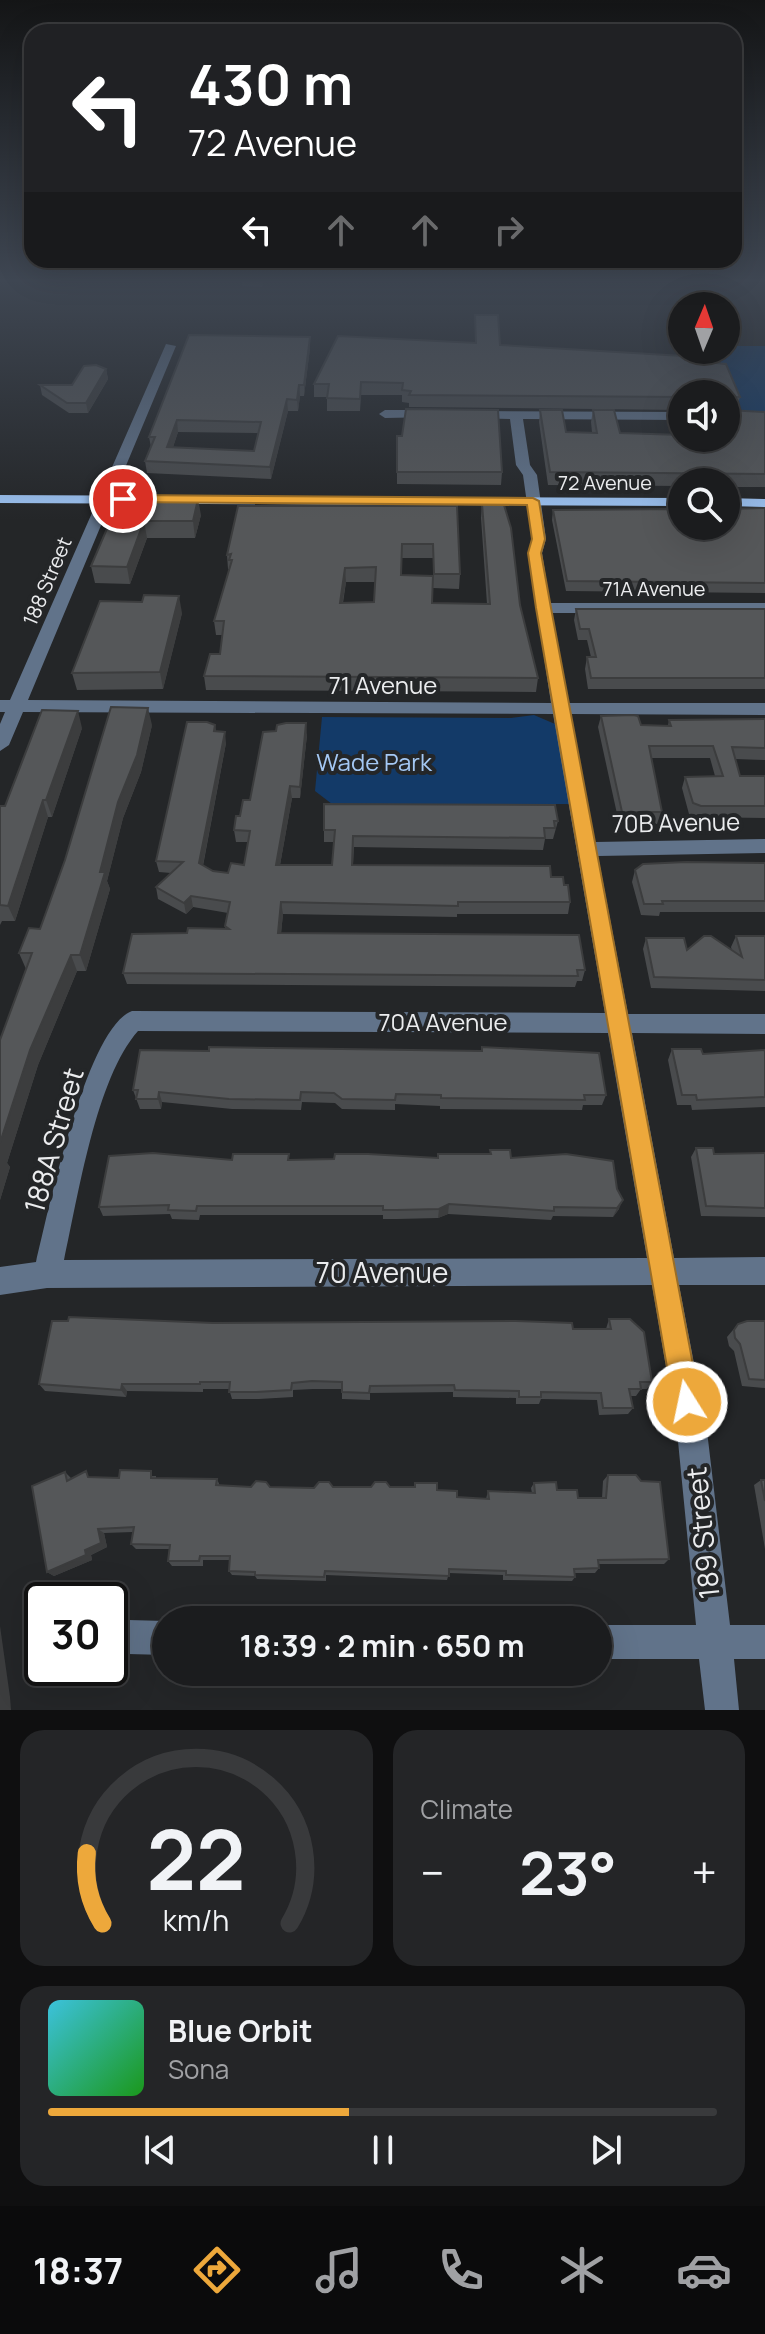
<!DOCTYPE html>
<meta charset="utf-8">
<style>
:root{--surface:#1b1c1e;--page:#242527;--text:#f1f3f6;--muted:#a0a1a4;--line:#393a3c;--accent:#eda83b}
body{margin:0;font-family:Manrope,sans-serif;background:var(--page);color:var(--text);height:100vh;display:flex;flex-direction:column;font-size:30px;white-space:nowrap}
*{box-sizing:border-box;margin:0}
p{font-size:26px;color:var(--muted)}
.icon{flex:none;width:44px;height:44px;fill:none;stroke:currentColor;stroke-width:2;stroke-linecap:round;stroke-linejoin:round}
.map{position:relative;height:1710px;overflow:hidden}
.sheet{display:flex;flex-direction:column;gap:20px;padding:20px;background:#0f0f10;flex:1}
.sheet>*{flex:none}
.top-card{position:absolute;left:24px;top:24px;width:718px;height:244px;border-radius:24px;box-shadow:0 8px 32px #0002,0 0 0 2px var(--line);background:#202124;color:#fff;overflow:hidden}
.needle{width:52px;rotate:2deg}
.fabs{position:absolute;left:668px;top:292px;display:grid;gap:16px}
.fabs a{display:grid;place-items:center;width:72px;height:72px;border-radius:50%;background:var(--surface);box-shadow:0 8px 32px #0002,0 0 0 2px var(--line);font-size:40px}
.speed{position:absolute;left:24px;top:1582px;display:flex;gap:16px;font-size:40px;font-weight:700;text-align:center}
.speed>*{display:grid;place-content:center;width:104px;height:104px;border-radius:50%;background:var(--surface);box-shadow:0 8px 32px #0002,0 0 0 2px var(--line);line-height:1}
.speed .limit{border:4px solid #111;border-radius:12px;background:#fff;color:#111}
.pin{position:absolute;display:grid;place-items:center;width:68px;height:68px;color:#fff;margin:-34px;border:4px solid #fff;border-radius:50%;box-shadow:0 2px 8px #0007}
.me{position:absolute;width:88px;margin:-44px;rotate:350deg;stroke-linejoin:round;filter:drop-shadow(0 0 6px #0008)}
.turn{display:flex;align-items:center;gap:28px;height:168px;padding:0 32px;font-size:36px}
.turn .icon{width:104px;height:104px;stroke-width:2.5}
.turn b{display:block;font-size:56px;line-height:68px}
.lanes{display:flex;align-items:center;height:76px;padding:0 32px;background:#0003;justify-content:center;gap:40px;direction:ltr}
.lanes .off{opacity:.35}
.big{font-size:60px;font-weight:700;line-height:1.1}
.sheet .widget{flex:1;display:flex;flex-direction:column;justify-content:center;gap:12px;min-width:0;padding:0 28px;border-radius:24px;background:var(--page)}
.sheet .dial{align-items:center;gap:0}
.dial svg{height:208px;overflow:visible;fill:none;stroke:var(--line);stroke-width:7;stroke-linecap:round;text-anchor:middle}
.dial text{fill:var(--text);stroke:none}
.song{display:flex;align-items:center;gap:24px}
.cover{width:96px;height:96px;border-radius:12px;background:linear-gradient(135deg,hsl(190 70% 55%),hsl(120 70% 35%))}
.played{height:8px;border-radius:4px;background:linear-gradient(90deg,var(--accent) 45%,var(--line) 45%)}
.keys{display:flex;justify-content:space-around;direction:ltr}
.heat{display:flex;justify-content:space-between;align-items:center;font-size:44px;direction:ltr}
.sheet .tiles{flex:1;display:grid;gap:20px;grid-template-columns:1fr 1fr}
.widget:last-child{grid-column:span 2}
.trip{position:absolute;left:152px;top:1606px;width:460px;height:80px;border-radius:40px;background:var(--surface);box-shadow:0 8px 32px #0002,0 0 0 2px var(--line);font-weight:700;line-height:80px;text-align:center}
.dock{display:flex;height:128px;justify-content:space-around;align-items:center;background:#0b0b0c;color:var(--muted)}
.dock .icon{width:56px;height:56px}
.dock .selected{color:var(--accent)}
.dock b{font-size:36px;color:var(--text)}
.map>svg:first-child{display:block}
</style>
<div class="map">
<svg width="765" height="1710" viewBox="0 0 765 1710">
<rect width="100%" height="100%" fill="#242628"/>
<g fill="#133a68">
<polygon points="726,346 765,346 765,414 743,414 715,350 726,350"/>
<polygon points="534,715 555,724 569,804 332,804 315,791 322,717 511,718"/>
</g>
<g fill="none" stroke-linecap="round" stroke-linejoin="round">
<g fill="#61738a" fill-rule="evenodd">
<path d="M166,344l10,2 -148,354 523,3 -23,-150 4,-14 -9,-64 -7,-10 -6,-46 -40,-1v-6l4,-1 208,1v8l-159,-1 7,46 7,10 9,64 -4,14 8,50h215v10h-213l17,90h196v12l-194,-1 24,128 170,-3v14l-167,3 30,158h137v20l-133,-1 42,225 91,-1v28h-86l28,146 23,194h35v34h-31l5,51h-34l-6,-51h-101v-34h98l-19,-194 -25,-146 -605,3 -47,7v-28l36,-5c12,-49 50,-234 96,-251l473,2 -52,-299 -530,-2 -14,33 -9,6v-27l5,-12h-5v-12h10zM138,1031l470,2 39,225 -583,2c14,-63 32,-182 74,-229z"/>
<polygon points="430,410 434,411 434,417 385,418 379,414 385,410"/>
<polygon points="128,1620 166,1621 166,1655 128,1654 116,1649 111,1637 116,1625"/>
</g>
<g fill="#9bc1f0" fill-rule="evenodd">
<polygon points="0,495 682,498 682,506 0,503"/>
<polygon points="726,498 765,499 765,507 726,506"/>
</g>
</g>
<g fill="#494b4d" fill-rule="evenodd">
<polygon points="242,280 264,280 262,287 242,286"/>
<path d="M475,315l25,30 185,15 55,37 -4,12 -7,1 36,2v75h-39v-5h-44v4l-134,-1 -9,-63 1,-12 26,22h26l-1,-10 2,-12 27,23 57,2 -4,-12 3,-13h6l-273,-3v-4l-7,-1v-7h-41l-1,16h-33v-14h-13v-13l161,-41zM682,394h44l-44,44z"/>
<path d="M310,337v11l-6,48h-4l-2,15h-10l-17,68 -124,-6 -2,-12 6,-14 -2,-10zM178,432l80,1 -4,18 -81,-4z"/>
<polygon points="106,369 108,379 88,413 69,413 42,395 40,385 72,385"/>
<polygon points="397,436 402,436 502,472 501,485 397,484"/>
<polygon points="118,503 201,515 195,538 147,538 130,584 95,583 91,566"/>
<path d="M482,504l38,101 18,73 -2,14 -330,-2 -2,-14 16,-22 3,-19h-7l-2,-14 16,-52h-2l-1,-14 230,-49 3,68 -1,15 -26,-1v-30h-31l-1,17 31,28 55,1 -6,-86zM346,582h29l-1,20 -31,1z"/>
<polygon points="765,508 765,593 566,591 552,520 553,510"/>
<polygon points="576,609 765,609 765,689 588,689 585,669 587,657 591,657 587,640 578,640 574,620"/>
<polygon points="182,613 163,689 77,690 72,673"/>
<polygon points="601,716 641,725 668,726 669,720 765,719 765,760 735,759 740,776 765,776 765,818 697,817 689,814 682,788 685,777 715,776 710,758 651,758 662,812 658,824 619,823 598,727"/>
<polygon points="152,725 141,772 123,818 107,881 110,889 86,971 77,971 38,1065 7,1163 10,1167 0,1200 0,1040 26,969 19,953 40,929"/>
<polygon points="215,725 216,732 226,743 203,866 213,871 228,873 244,865 248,842 236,842 234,830 240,816 250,800 307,735 300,798 292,798 280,865 332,865 334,842 324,842 324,830 558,821 553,839 545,839 543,850 354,847 353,865 551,877 564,885 570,902 568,914 457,914 457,917 283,914 281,933 585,970 582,981 577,981 575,987 127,984 123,973 187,933 225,928 228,913 193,907 186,914 158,899 156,887 171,873 159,872 156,861"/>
<polygon points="82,728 52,817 48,817 15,921 2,921 0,925 0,806 5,806"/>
<polygon points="765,863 765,912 660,912 659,916 641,915 632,882 635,870"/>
<polygon points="736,936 765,936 765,991 651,988 643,949 646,938 687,950 732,951 731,947"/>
<polygon points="482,1047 606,1095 602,1105 583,1105 582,1110 440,1109 440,1106 395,1104 395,1110 342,1109 335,1103 302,1102 301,1110 232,1109 162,1102 161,1109 140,1109 133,1090 482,1051"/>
<polygon points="672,1049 703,1054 765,1050 765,1107 692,1110 691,1105 677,1105 668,1060"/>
<polygon points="696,1148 714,1154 765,1153 765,1217 701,1216 691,1157"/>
<polygon points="490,1150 511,1158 619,1209 613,1217 553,1216 551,1220 448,1214 438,1218 397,1219 383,1219 383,1215 200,1215 199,1220 172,1219 170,1214 103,1216 99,1207 232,1160 438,1158 490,1154"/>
<polygon points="609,1319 652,1382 647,1389 641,1389 636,1396 631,1396 633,1408 628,1414 599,1415 597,1400 541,1399 539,1404 516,1404 516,1398 453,1397 453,1392 370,1393 370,1400 342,1399 342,1389 313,1389 293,1390 293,1397 259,1399 232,1399 229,1389 203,1389 203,1392 127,1391 126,1397 45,1391 39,1384 213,1323 606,1329"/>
<polygon points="765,1321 765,1388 742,1386 734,1351 729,1346 727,1337 738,1324"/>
<polygon points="65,1472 71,1478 156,1476 156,1478 217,1479 220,1486 314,1488 333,1487 390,1487 437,1490 457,1497 486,1499 488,1491 532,1493 531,1488 534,1483 578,1498 602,1498 603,1481 608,1475 669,1559 664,1564 599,1564 599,1568 595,1573 575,1573 575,1577 572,1581 503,1580 503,1575 449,1573 447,1580 326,1575 326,1581 257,1579 255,1576 232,1575 229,1571 230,1560 203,1560 203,1566 172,1566 168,1561 169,1549 136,1549 131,1544 133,1532 104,1533 107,1547 91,1555 92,1560 54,1576 47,1572"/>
<polygon points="761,1480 765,1480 765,1549 754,1485"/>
</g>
<g fill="#3c3d3e">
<polygon points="310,337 310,348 304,396 304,385"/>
<polygon points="106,369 108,379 88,413 86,403"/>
<polygon points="299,385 300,396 298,411 297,400"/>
<polygon points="287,399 288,411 271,479 270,467"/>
<polygon points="177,420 178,432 169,459 167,447"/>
<polygon points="198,499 201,515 195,538 193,521"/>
<polygon points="144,521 147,538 130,584 127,567"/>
<polygon points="345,568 346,582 340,617 340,603"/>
<polygon points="179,596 182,613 163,689 160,672"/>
<polygon points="148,708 152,725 141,772 123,818 107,881 110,889 86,971 80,955 118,802"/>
<polygon points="78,711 82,728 52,817 46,800"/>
<polygon points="306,723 307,735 300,798 300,787"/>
<polygon points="225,732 226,743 201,875 199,863"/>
<polygon points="290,786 292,798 278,876 276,865"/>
<polygon points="43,800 48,817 15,921 8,906"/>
<polygon points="191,896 193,907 186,914 184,903"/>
<polygon points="281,902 283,914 280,944 278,933"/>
<polygon points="71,955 77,971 38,1065 7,1163 10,1167 0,1200 0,1143 30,1050"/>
<polygon points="159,1092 162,1102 161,1109 158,1099"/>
<polygon points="623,1200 619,1209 613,1217 617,1208"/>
<polygon points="449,1204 448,1214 438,1218 439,1209"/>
<polygon points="122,1384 127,1391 126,1397 121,1390"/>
<polygon points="98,1529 104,1533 107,1547 91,1555 92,1560 54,1576 47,1572 85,1550"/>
<polygon points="0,1626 10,1697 11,1710 0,1710"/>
</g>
<g fill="#555759" stroke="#3c3d3e" stroke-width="2" fill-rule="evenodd">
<polygon points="475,315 498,315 500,345 683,356 685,360 726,364 740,397 727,397 727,410 765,412 765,474 550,472 540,410 562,410 566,432 597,433 593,410 614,410 620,433 682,435 682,438 726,438 726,394 682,394 682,397 409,395 411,391 402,390 403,383 361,382 360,399 327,398 329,384 314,384 338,336 476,343"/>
<path d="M189,335l121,2 -6,48h-5l-2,15 -10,-1 -17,68 -125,-6 10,-24h-6zM177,420l84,2 -7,29 -87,-4z"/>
<polygon points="96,365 106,369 86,403 67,403 40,385 72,385 84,366"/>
<polygon points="406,409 498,410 502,472 397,472 397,436 402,436"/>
<polygon points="676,410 682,410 682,429"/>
<polygon points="129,499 198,499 193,521 144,521 127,567 91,566 118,503"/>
<path d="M482,504l22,1 7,23 9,77 18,73 -334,-2 6,-22h10l4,-33h-10l18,-61h-3l2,-6 -4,1 11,-49h219l3,68h-26l-1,-30h-31l-1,31 32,1 -1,27 58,1zM376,567l-2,35 -34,1 5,-35z"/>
<polygon points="765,508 765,583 567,581 553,510 682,509 682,526 726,526 726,509"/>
<polygon points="144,595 179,596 160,672 72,673 100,601 142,602"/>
<polygon points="576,609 765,609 765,678 591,678 587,657 596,657 589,629 580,629"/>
<polygon points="111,707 148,708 137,755 118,802 100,872 105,872 80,955 71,955 30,1050 0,1143 0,1040 32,953 19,953 29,928 40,929 65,860"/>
<polygon points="42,710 78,711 46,800 43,800 8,906 0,905 0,806 5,806"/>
<polygon points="633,715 638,716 641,725 671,726 669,720 765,719 765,748 732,747 740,776 765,776 765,806 701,806 693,803 685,777 723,776 713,746 649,746 662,812 622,812 601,716"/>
<polygon points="187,722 207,722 215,725 214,731 225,732 199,863 213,871 228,873 231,863 244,865 250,831 234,830 236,816 240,816 243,800 250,800 263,732 276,731 277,725 286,723 306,723 300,787 290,786 276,865 332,865 335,830 324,830 324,804 555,805 558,821 554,821 555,828 544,828 545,838 353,836 352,865 550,866 551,877 563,877 564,885 568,885 570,902 458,902 458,906 281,902 278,933 579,935 585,970 577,970 578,976 123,973 132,934 187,933 188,928 229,929 225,926 230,902 191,896 184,903 156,887 183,862 156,861"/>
<polygon points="686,862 765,863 765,901 662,901 663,904 644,904 635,870 643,864"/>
<polygon points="704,936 711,936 742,957 736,936 765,936 765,980 654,977 646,938 684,938 687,950"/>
<polygon points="209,1047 482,1051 482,1047 599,1053 606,1095 584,1095 585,1100 441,1098 441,1095 396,1094 395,1100 342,1099 334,1093 301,1092 300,1100 229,1099 159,1092 158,1099 136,1099 138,1090 133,1090 140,1050 209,1051"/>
<polygon points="672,1049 701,1049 703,1054 765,1050 765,1097 697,1100 696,1095 682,1095"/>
<polygon points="696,1148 713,1148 714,1154 765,1153 765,1208 706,1206"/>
<polygon points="490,1150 510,1150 511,1158 566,1154 613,1161 617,1189 623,1200 617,1208 554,1207 554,1211 449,1204 439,1209 397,1210 383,1210 383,1206 197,1206 196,1211 168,1210 169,1205 99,1207 109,1156 153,1153 232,1160 233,1154 289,1154 288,1160 334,1159 335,1154 368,1154 438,1158 438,1154 491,1154"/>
<polygon points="69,1317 213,1323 516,1321 572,1323 573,1329 611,1329 609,1319 630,1319 644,1332 652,1382 640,1382 641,1389 629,1389 633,1408 603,1408 601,1393 541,1392 541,1397 519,1397 519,1391 455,1390 454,1385 370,1386 369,1393 342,1392 342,1382 312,1381 292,1383 291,1390 256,1392 229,1392 230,1382 200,1382 200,1384 122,1384 121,1390 39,1384 52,1321 68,1321"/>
<polygon points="747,1321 765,1321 765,1380 749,1379 740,1344 735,1338 734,1330 738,1324"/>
<polygon points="120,1470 151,1471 151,1478 217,1479 216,1485 251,1487 256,1481 266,1482 270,1487 314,1488 319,1482 329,1482 333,1487 371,1487 375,1482 386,1482 390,1487 415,1487 415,1483 437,1483 437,1490 457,1491 457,1497 489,1499 488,1491 535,1493 534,1483 556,1482 557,1490 577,1490 578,1498 606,1498 608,1475 636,1475 641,1481 660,1482 669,1559 598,1560 599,1568 574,1569 575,1577 506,1575 506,1571 449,1569 449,1576 325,1571 324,1577 255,1575 255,1572 229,1571 230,1556 200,1556 199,1561 168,1561 170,1545 131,1544 134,1527 98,1529 101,1543 85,1550 86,1555 47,1572 32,1486 65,1472 67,1481 86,1471 88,1477 119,1478"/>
<polygon points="761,1480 765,1480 765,1501"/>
</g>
<linearGradient id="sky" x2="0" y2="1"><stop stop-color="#141516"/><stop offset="0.54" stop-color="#3f4753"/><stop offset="1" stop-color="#3f4753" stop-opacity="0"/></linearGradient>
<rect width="765" height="520" fill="url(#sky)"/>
<polygon fill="#eda83b" stroke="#9a6d26" stroke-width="2" points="123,495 533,498 539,501 545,539 541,553 551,608 700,1402 696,1411 687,1415 677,1411 673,1402 536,608 528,553 532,539 527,505 119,502 119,496"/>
<g text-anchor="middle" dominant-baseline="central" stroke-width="8" stroke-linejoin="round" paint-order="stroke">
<g font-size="20" fill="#ebecee" stroke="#242628">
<text x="605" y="482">72 Avenue</text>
<text transform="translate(47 581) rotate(-67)">188 Street</text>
<text x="654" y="588">71A Avenue</text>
</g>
<g font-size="24" fill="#ebecee" stroke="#242628">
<text x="383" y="684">71 Avenue</text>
<text transform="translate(676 822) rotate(-1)">70B Avenue</text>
<text x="443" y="1021">70A Avenue</text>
</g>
<g font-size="24" fill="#a4c8f4" stroke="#242628">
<text x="374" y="761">Wade Park</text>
</g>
<g font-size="28" fill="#ebecee" stroke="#242628">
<text transform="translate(53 1140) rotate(-74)">188A Street</text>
<text x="382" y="1272">70 Avenue</text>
<text transform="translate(702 1533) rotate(-96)">189 Street</text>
</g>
</g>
</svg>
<div class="fabs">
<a><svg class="needle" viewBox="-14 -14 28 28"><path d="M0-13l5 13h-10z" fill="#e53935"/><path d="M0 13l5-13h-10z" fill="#a0a1a4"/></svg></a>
<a><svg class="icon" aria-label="sound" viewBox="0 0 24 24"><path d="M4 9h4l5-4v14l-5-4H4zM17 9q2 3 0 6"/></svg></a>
<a><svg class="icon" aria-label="search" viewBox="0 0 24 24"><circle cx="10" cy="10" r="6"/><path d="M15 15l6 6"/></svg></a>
</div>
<div class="speed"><div class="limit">30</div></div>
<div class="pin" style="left:123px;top:499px;background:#d93025"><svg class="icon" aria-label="arrive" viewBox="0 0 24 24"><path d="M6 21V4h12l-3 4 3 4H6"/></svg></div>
<svg class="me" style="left:687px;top:1402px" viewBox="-20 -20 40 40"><circle r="17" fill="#eda83b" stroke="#fff" stroke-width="3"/><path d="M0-11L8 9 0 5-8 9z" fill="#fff"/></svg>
<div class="trip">18:39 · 2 min · 650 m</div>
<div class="top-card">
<div class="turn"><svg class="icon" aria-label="left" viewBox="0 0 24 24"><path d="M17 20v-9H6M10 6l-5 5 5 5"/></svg><div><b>430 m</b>72 Avenue</div></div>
<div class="lanes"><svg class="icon" aria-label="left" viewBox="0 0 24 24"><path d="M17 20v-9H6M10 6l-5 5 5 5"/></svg><svg class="icon off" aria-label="ahead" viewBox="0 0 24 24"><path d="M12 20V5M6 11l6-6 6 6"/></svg><svg class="icon off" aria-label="ahead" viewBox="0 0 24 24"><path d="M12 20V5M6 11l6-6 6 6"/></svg><svg class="icon off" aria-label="right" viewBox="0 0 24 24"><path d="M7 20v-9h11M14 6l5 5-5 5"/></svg></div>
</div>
</div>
<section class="sheet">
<div class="tiles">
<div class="widget dial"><svg viewBox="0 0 100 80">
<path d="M14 69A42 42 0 1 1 86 69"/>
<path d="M14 69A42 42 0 0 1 8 42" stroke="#eda83b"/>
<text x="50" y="56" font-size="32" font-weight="700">22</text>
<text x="50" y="72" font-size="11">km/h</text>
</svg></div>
<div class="widget"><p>Climate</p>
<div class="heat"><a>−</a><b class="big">23°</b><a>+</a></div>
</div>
<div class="widget">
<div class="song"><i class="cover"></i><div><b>Blue Orbit</b><p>Sona</p></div></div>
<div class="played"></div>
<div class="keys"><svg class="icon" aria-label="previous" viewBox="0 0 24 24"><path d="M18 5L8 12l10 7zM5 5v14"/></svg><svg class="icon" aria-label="pause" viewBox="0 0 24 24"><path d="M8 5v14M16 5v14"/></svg><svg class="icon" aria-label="next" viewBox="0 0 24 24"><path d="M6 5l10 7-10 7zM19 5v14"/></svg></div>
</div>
</div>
</section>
<nav class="dock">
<b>18:37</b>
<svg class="icon selected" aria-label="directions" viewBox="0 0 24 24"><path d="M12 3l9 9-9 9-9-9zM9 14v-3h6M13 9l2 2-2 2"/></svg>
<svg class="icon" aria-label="music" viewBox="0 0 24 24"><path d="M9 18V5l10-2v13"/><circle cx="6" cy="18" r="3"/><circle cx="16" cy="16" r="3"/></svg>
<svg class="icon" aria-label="phone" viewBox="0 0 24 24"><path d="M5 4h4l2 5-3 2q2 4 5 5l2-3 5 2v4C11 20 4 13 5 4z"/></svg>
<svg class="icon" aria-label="climate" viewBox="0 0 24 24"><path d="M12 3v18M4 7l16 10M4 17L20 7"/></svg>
<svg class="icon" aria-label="car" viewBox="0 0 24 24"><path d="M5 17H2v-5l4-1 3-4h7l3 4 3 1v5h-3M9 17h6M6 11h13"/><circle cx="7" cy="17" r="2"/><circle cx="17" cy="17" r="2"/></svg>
</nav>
